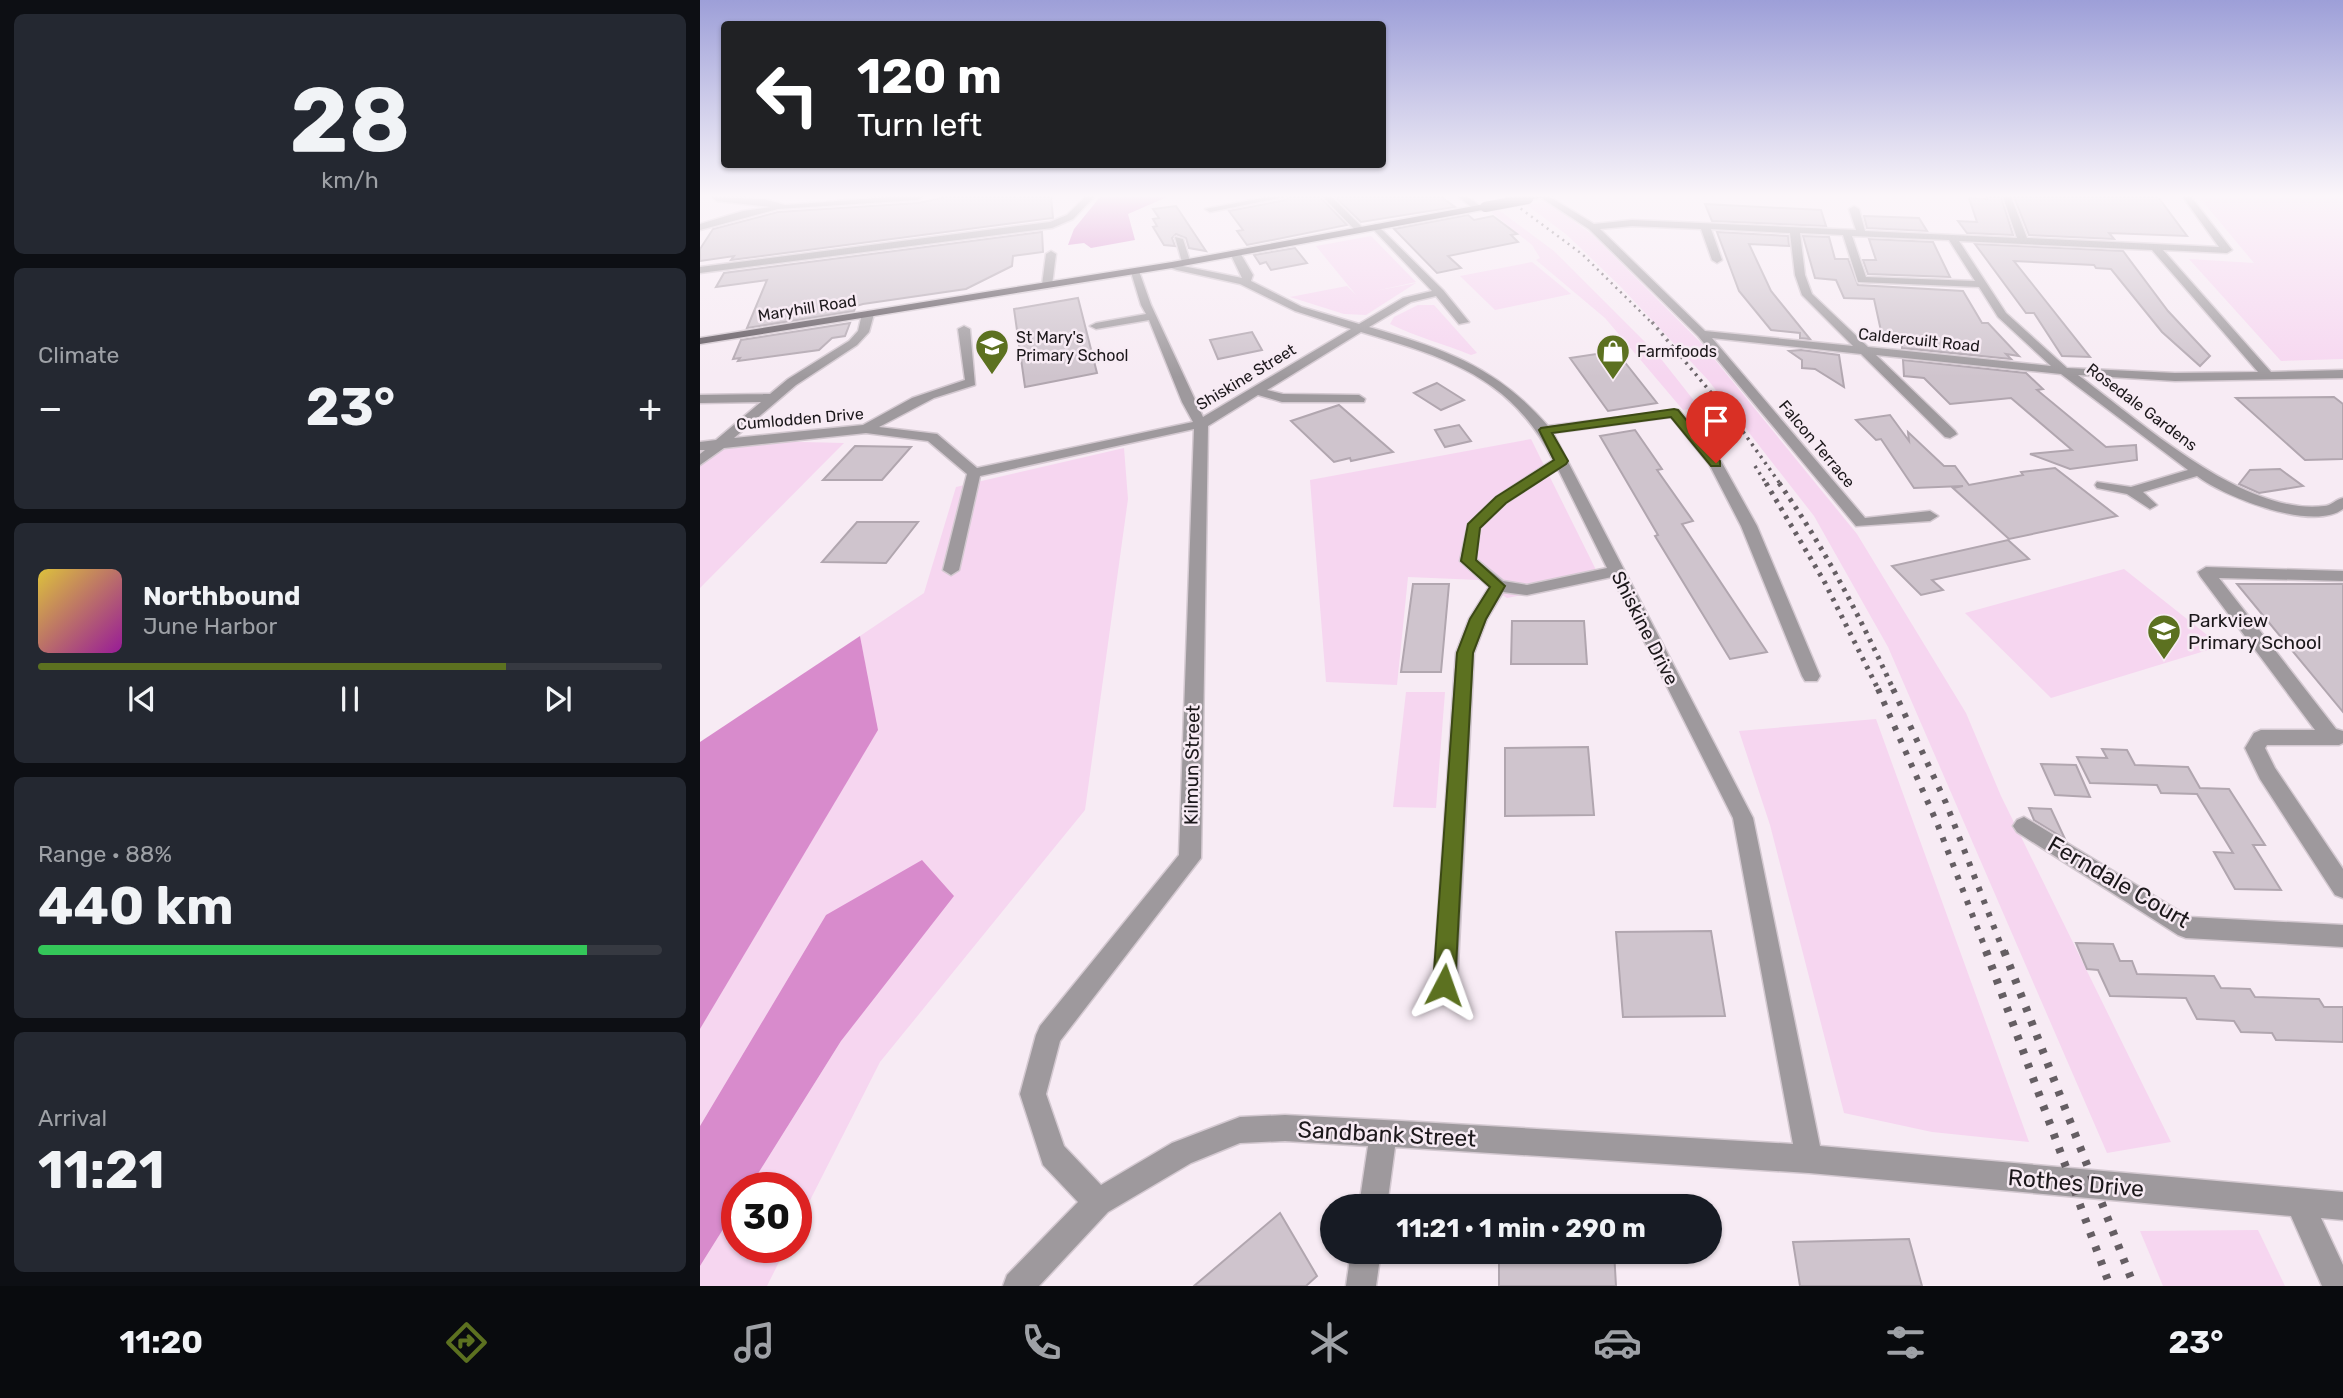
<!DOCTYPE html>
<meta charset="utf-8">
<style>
:root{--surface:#171b24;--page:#242831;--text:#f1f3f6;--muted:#9ea1a6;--line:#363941;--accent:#5c7120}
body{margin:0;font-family:Rubik,sans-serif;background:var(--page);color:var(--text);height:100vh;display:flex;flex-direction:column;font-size:26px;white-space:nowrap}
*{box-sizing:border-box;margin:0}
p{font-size:23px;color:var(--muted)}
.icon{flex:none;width:38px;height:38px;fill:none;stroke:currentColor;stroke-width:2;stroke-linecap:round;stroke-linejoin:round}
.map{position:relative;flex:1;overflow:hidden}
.sheet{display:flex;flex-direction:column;gap:14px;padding:14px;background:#0d0f14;width:700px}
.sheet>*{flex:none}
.banner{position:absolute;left:21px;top:21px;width:665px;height:147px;border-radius:7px;box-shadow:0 2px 5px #0004;background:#202124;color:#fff;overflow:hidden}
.speed{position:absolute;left:21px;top:1172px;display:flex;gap:14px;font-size:35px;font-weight:700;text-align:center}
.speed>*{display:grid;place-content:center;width:91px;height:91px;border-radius:50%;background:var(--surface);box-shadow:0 2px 5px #0004;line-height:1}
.speed .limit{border:10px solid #d22;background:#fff;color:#111}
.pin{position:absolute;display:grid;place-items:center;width:60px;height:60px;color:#fff;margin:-72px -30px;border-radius:50% 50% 50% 0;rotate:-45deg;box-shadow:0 0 7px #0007}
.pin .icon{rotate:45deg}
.me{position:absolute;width:77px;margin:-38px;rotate:4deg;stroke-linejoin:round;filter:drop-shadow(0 0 5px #0008)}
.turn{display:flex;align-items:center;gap:24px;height:147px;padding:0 21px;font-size:32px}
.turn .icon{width:91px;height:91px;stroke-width:2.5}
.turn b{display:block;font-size:49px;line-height:60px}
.big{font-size:52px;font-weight:700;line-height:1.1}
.sheet .widget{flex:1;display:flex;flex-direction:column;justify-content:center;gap:10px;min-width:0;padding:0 24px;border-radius:10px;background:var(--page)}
.sheet .dial{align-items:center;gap:0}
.dial b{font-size:91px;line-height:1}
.song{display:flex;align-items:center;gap:21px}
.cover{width:84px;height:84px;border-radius:10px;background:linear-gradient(135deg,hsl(50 70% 55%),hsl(300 70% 35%))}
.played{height:7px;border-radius:4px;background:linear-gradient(90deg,var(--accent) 75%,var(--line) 75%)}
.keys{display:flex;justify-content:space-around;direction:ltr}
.heat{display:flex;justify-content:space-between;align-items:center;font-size:38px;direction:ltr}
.charge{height:10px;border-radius:5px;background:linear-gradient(90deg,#34c759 88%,var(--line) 0)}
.trip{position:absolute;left:620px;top:1194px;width:402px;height:70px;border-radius:35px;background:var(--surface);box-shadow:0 2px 5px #0004;font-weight:700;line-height:70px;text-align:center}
.dock{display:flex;height:112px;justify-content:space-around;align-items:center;background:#090b0e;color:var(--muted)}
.dock .icon{width:49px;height:49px}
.dock .on{color:var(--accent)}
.dock b{font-size:32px;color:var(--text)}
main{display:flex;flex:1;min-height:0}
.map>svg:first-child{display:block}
</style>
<main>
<section class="sheet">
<div class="widget dial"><b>28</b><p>km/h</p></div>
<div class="widget"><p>Climate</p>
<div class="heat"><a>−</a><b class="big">23°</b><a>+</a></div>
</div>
<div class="widget">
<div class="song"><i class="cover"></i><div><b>Northbound</b><p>June Harbor</p></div></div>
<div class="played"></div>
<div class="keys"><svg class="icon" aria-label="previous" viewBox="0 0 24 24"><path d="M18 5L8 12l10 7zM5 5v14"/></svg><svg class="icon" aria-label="pause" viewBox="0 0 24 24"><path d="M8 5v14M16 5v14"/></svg><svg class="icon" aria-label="next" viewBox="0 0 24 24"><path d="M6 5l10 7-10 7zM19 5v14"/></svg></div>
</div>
<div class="widget"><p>Range · 88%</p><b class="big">440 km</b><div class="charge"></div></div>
<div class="widget"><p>Arrival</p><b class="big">11:21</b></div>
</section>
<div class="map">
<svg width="1643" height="1286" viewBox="0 0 1643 1286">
<rect width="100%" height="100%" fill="#f7ebf4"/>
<g fill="#f6d6f0">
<polygon points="1499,197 1643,197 1643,359 1581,361 1489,259 1554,263"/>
<polygon points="846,201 893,235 1002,344 1157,534 1266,713 1301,796 1471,1142 1407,1153 1188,647 1114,516 1008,380 920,286 867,235 827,205"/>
<polygon points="799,210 854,251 958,355 999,407 983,410 905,318 836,260 840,258 832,245 790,211"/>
<polygon points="671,236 716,282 675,291 716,283 666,315 644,314 590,297 647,286 656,295 616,246"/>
<polygon points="832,262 871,294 795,310 760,276"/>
<path d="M718,305h16l43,48 -6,2c-27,-11 -55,-18 -81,-31l4,-7z"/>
<polygon points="831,439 901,580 807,598 779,580 708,577 697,685 626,682 610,480"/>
<polygon points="20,440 144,443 0,588 0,441"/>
<polygon points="424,448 428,499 385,810 180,1062 96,1228 96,1188 49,1188 141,1041 126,915 0,1126 0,1029 177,731 160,636 224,593 256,487"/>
<polygon points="1424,569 1521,646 1351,698 1265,613"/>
<polygon points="706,692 745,692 736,808 693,807"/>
<polygon points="1176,719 1329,1142 1232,1132 1144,1113 1070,825 1039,731"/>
<polygon points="37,1207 37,1248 86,1248 67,1286 0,1286 0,1266"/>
<polygon points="1558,1230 1585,1286 1463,1286 1440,1231"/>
</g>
<g fill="#d88bcc">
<polygon points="400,197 467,197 428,214 435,240 391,248 384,243 368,245 374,229"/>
<polygon points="160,636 178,730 0,1029 0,742"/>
<polygon points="222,860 254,896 141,1041 49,1188 37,1188 37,1207 0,1266 0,1126 126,915"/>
</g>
<g fill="#cfc4cd" stroke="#b1a6af" stroke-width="2">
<polygon points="247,197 351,197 353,218 31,260 34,256 0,261 0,249 13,229 78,212 218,203"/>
<polygon points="588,197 620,197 647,225 547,245 537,231 543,230 529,211 586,200"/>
<polygon points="635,197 741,197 755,207 661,222"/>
<polygon points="1287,197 1301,197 1313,235 1267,233 1258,221 1277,222 1269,198 1287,199"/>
<polygon points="1314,197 1458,197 1487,236 1409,233 1414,239 1329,235"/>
<polygon points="1005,204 1121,210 1126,226 1012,221"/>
<polygon points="476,206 506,251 489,248 486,238 476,234 472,238 475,246 464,245 453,227 457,226 453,219 459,218 453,209"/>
<polygon points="768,215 774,220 793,216 817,234 811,235 818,242 748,256 761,268 737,273 694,229"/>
<polygon points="1164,216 1219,218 1227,231 1167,228"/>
<polygon points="342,232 343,252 313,256 312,266 266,289 163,304 156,306 154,311 47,328 67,280 16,287 24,273"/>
<polygon points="1017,232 1088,236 1089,246 1049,244 1071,291 1110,339 1100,338 1100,333 1071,330 1039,291"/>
<polygon points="1103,236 1129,237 1135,259 1148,259 1158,285 1263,291 1282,323 1288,323 1319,356 1306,354 1311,359 1202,348 1202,342 1183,340 1174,299 1144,298 1136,280 1115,278"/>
<polygon points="1169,239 1233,242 1250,277 1168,274 1163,260 1176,260"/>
<polygon points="1275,244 1423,251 1468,311 1510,356 1500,366 1462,332 1411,269 1396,268 1394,265 1314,261 1390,357 1362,356 1334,313 1326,313"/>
<polygon points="595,248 607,263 571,270 566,262 560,264 554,255"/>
<polygon points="378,298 397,373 325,387 314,309"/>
<polygon points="150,323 145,336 132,338 119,350 38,361 40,358 33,359 41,340"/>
<polygon points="552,332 562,350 518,359 510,340"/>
<polygon points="1101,350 1139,355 1144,387 1115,369 1102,368 1102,360 1089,351"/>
<polygon points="916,351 957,403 908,411 870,358"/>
<polygon points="1203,360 1326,373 1343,389 1337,390 1406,447 1436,445 1437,460 1370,469 1330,454 1372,450 1311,398 1250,404 1224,378 1204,376"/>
<polygon points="737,383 764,400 741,410 714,393"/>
<polygon points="1634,397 1643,404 1643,459 1605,460 1536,398"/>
<polygon points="639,405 693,452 651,461 650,458 634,462 591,421"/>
<polygon points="1190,415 1209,441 1208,432 1244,466 1255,466 1269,485 1323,475 1321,472 1355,468 1417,516 1309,539 1253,488 1263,486 1214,488 1181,439 1176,440 1156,420"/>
<polygon points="759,425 771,441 745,447 735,430"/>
<polygon points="935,430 962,469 957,470 993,521 982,524 1067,652 1030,659 955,536 958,535 900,436"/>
<polygon points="155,446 211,447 182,480 123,480"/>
<polygon points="1580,469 1603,486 1559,493 1539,484 1550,470"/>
<polygon points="157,522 218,522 186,563 122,562"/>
<polygon points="1308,540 1329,559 1232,580 1243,590 1221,595 1192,566"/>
<polygon points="713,584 749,584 741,672 701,672"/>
<polygon points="1537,584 1643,584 1643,712"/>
<polygon points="812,621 884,621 887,664 811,664"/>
<polygon points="888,747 894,815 805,816 805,748"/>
<polygon points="1402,749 1427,750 1435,765 1488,767 1500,788 1529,789 1565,845 1553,845 1581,890 1535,889 1514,852 1533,853 1497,794 1461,793 1457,785 1390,783 1377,757 1407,758"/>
<polygon points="1341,764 1376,765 1390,797 1355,795"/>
<polygon points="1329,808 1351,809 1365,839 1334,820"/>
<polygon points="1011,931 1025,1016 923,1017 916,932"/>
<polygon points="1376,943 1413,944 1420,961 1432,961 1437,974 1514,976 1521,988 1550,989 1555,997 1619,999 1624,1007 1643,1007 1643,1042 1576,1040 1572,1033 1541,1032 1534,1021 1497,1019 1486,998 1410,996 1398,970 1387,969"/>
<polygon points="580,1213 617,1276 606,1286 494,1286"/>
<polygon points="1209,1239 1222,1286 1100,1286 1093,1242"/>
<polygon points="799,1251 914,1251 916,1286 799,1286"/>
</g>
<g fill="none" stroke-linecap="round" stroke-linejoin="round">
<g stroke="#d4c9d1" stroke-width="3">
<g id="minor">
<polygon points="12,197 65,199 85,205 188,197 222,197 218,200 78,209 0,230 0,224 43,211 71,207 16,201"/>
<polygon points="385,197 394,197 373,219 352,228 0,273 0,267 350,222 367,215"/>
<polygon points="567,197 585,197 510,212 505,209"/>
<polygon points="623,197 632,197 663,228 663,232 657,232"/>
<polygon points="759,197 768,197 783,208 775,210"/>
<path d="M840,197h10l44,27 38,-4 224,10 -7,-21 5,-3 5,3 6,22 152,7 -14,-41h8l16,41 192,9 -36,-50h8l41,53 -5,3 -64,-3 108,122 72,-2v8l-168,3 -97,-6c62,46 166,141 246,131 7,0 12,-7 19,-8v11c-30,23 -119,-12 -146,-33l-54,16 14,13 -7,4 -23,-15 -30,-6 -2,-3 2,-3 34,5 57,-17 -127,-96 -185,-19 79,76 2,3 -7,4 -5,-1 -84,-83 -149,-16 153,180 65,-7 8,5 -8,5 -74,5 -158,-190 -109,-107zM932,226l69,3 11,31 5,3 5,-3 -11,-31 79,4 5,42 7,20 51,51 -148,-15 -105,-102zM1100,233l43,2 15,47 121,5 19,30 53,49 -183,-19 -56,-53 -7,-19zM1152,236l97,4 26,41 -109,-4zM1259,241l193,9 106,122 -83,1 -108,-5 -61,-55z"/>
<path d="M676,224l67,66 26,32 -10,2 -23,-28 -25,6 -42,25c75,22 127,39 179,99l131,-16 43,53 35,63 63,150 -3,5h-12l-3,-5 -61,-150 -32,-62 -38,-47 -118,16 200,385 67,328 523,46v28l-22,-2 22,47v21h-21l-31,-70 -482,-43 -414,-26 -8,59h-28l9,-60 -83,-5 -45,2 -49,20 -83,49 -69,74h-36l4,-11 71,-73 -35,-37 -23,-71 16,-59 4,-9 139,-171 15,-426 -214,47 -21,94 -8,5 -8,-5 24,-96 -39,-33 -62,-8 -142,15 -24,17v-11l5,-4h-5v-8l16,-2 45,-38 -61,1v-8l70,-1 18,-15 61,-38 9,-10 4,-17 6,-3 6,3 -5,18 -12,13 -61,40 -62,53 129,-13 49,-27 53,-18 -7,-51 6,-3 6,3 5,56 -41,13 -55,29 58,7 40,34 216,-46 -11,-20 -33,-82 -53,9 -6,-3 6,-3 50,-9 -5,-9 -11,-36 9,2 12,34 52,112 148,-88 -56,-18 -55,-27 -63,-14 -9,-3v-4l74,15 -12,-25 9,-2 14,24 -2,6 51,26 57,17 44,-26 29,-7 -59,-62 -2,-2zM661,332c84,25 151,45 192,128l-57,37 -28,27 -8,37 29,26 -20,32 -13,34 -23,332 3,8 9,4 9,-4 3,-8 17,-332 13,-34 16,-27 24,3 85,-18 121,241 60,326 -409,-24 -99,-5 -45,2 -68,26 -71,42 -37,-39 -18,-52 14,-53 141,-183 7,-432 50,-31 24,7h82l1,-3 -6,-4 -76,-1 -16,-4zM858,469l49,99 -80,17 -24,-4 -27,-22 4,-31 26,-25z"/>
<polygon points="475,237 483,239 491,264 482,262"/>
<polygon points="351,251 356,254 352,285 347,288 342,285 346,254"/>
<polygon points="1506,567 1643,571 1643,581 1519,578 1636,729 1643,731 1643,743 1639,745 1567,745 1565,748 1575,768 1643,869 1643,898 1635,895 1560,779 1545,748 1554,733 1561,730 1615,730 1500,576 1498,572"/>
<polygon points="1324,817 1489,917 1643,925 1643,947 1486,938 1478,935 1317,832 1313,826 1317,820"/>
<polygon points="651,1251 681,1251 676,1286 646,1286"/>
</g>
</g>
<g stroke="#d4c9d1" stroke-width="3">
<g id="major">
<polygon points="825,197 843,197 825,201"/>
<polygon points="785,204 788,205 788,209 472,268 0,344 0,338 472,262"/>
</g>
</g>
<use href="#minor" fill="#9e999d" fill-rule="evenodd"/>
<use href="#major" fill="#5b535a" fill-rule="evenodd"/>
<polyline stroke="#655e63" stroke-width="2.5" stroke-dasharray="2 4.5" stroke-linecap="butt" points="805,197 882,254 953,324"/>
<g stroke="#655e63" stroke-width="3.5" stroke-dasharray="2.5 5" stroke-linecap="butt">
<polyline points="952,322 1039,426 1081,485"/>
<polyline points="1055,466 1067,485"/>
</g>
<g stroke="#655e63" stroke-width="5" stroke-dasharray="3.5 6" stroke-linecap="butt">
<polyline points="1066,483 1124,581 1179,691"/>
<path d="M1079,483c46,65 82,136 115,208"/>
</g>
<g stroke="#655e63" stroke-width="6" stroke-dasharray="4.5 9" stroke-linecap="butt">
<polyline points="1178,689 1237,823 1287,953"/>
<polyline points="1193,689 1246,803 1304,953"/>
</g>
<g stroke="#655e63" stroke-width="8" stroke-dasharray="5 10" stroke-linecap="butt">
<polyline points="1286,951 1410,1286"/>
<polyline points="1304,951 1434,1286"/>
</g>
<g stroke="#d4c9d1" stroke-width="11" stroke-linecap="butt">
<polyline id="major-bridge" points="785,207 828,199"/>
</g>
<use href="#major-bridge" stroke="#5b535a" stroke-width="10"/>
</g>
<linearGradient id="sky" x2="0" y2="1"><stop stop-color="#9d9fd8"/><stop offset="0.52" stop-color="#fbf6fa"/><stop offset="1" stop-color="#fbf6fa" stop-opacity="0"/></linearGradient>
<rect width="1643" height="377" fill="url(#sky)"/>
<polygon fill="#5c7120" stroke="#3c4915" stroke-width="2" points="974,409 978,410 1020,461 1020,466 1011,466 971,417 852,433 868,461 866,464 806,503 780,528 776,560 805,586 786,619 773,653 755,985 752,993 744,996 737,993 733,985 757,653 770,619 790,587 761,561 768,524 796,497 854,460 839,430 841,428"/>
<defs>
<g id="school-pin" transform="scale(1.75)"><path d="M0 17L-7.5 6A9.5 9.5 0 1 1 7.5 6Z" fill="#5c7120" stroke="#f7ebf4"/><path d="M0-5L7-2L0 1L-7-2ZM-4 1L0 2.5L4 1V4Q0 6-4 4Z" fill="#fff"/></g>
<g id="shop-pin" transform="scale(1.75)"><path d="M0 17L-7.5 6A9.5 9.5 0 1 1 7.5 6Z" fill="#5c7120" stroke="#f7ebf4"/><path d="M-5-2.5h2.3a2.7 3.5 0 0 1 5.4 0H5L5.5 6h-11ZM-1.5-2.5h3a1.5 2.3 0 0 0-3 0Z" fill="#fff"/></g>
</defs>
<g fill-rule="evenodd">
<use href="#school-pin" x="292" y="346"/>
<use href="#shop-pin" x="913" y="351"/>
<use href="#school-pin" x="1464" y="631"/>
</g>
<g text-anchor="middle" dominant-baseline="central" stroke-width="5" stroke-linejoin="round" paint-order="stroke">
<g font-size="16" fill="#1c181b" stroke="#f7ebf4">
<text transform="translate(107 308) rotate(-9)">Maryhill Road</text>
<text transform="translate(1219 340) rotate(6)">Caldercuilt Road</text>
<text transform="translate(546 377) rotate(-31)">Shiskine Street</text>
<text transform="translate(1442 407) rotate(37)">Rosedale Gardens</text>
<text transform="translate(100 419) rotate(-5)">Cumlodden Drive</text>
<text transform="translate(1117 444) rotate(50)">Falcon Terrace</text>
</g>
<g font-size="16" fill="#1c181b" stroke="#f7ebf4" text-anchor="start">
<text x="316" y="337">St Mary's<tspan x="316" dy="18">Primary School</tspan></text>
<text x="937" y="351">Farmfoods</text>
</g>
<g font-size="19" fill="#1c181b" stroke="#f7ebf4" text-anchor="start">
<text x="1488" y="620">Parkview<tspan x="1488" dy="22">Primary School</tspan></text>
</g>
<g font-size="19" fill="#1c181b" stroke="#f7ebf4">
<text transform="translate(945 628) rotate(63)">Shiskine Drive</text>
<text transform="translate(492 765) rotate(-89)">Kilmun Street</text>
</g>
<g font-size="23" fill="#1c181b" stroke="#f7ebf4">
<text transform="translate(1419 882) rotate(30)">Ferndale Court</text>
<text transform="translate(687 1134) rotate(3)">Sandbank Street</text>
<text transform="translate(1376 1183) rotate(5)">Rothes Drive</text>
</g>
</g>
</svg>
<div class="speed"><div class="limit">30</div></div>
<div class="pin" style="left:1016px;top:463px;background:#d93025"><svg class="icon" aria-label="arrive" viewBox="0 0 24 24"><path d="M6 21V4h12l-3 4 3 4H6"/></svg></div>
<svg class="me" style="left:744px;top:985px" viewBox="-20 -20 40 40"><path d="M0-17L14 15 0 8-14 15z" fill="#5c7120" stroke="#fff" stroke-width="4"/></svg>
<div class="trip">11:21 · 1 min · 290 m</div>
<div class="banner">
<div class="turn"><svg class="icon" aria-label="left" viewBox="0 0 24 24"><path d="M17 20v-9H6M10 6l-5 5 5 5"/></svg><div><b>120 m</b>Turn left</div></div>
</div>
</div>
</main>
<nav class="dock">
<b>11:20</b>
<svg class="icon on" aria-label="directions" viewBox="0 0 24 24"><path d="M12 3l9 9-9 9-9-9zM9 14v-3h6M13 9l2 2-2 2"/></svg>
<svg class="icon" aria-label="music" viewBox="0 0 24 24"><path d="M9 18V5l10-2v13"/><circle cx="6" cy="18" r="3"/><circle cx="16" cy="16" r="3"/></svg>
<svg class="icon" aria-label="phone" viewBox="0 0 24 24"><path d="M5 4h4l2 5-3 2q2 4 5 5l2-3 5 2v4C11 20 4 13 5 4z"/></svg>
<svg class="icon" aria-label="climate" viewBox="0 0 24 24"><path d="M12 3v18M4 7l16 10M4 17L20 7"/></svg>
<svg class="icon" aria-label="car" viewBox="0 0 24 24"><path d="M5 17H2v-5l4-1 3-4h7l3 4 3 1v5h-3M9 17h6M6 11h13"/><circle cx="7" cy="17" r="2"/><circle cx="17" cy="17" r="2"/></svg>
<svg class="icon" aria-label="filters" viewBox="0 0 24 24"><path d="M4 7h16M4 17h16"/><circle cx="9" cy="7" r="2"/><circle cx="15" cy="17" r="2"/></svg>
<b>23°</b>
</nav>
